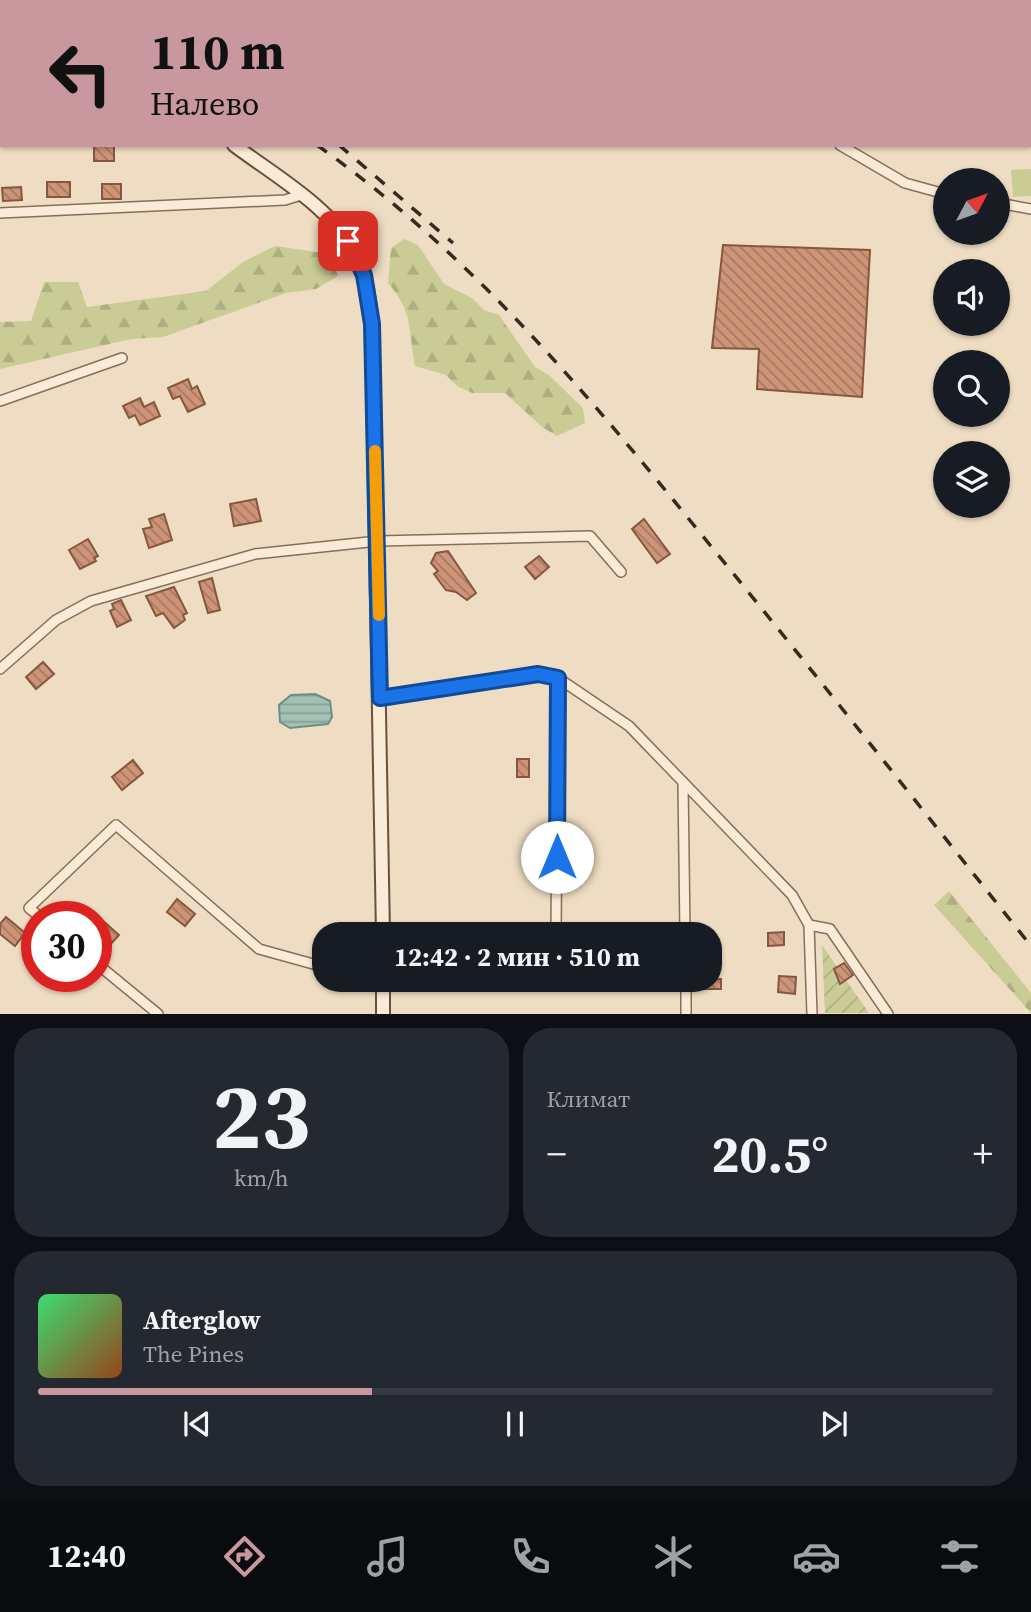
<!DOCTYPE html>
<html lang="ru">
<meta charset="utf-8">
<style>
:root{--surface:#171b24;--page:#242831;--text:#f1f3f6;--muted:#9ea1a6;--line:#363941;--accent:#c8989e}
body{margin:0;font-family:"Source Serif 4",serif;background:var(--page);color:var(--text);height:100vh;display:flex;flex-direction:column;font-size:26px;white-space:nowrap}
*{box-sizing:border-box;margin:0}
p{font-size:23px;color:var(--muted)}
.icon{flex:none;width:38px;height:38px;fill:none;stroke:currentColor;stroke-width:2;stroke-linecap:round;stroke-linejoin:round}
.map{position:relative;height:1014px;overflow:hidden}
.sheet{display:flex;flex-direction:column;gap:14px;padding:14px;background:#0d0f14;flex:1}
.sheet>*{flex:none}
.hud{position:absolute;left:0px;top:0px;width:1032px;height:147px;box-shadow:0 2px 5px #0004;background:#c8989e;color:#111;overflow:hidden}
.needle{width:46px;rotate:49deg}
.controls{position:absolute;left:933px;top:168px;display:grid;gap:14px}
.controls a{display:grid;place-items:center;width:77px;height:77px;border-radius:50%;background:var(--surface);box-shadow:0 2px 5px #0004;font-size:35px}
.speed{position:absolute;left:21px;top:901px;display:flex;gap:14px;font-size:35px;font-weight:700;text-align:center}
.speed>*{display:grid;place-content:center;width:91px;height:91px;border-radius:50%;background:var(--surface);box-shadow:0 2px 5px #0004;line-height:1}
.speed .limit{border:10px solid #d22;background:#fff;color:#111}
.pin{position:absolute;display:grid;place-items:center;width:60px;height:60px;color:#fff;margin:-30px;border-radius:14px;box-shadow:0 4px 10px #0006}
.me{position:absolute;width:77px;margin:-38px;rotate:0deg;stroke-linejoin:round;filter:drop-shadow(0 0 5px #0008)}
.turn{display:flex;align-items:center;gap:24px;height:147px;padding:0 35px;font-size:32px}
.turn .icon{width:91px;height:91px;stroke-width:2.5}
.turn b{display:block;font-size:49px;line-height:60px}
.big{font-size:52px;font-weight:700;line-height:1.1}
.sheet .card{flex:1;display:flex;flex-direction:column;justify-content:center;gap:10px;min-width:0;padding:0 24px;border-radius:28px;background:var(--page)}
.sheet .dial{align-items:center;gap:0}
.dial b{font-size:91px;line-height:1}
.song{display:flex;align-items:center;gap:21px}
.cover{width:84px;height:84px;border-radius:10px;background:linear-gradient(135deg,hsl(140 70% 55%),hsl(20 70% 35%))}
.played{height:7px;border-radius:4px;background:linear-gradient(90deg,var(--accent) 35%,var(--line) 35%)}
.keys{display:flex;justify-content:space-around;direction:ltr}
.heat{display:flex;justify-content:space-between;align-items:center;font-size:38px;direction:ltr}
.sheet .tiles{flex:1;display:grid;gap:14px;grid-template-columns:1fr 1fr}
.card:last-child{grid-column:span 2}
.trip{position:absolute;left:312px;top:922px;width:410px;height:70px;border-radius:28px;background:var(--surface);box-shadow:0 2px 5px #0004;font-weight:700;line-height:70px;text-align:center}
.tab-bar{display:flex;height:112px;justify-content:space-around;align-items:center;background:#090b0e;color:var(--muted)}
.tab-bar .icon{width:49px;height:49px}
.tab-bar .active{color:var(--accent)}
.tab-bar b{font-size:32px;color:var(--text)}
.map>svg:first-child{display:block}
</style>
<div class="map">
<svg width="1031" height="1014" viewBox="0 0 1031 1014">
<defs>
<pattern id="forest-firs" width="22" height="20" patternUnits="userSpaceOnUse" patternTransform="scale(1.75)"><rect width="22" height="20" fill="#cacc96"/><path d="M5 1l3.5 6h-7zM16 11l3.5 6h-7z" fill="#aeaf81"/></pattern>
<pattern id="garden-furrows" width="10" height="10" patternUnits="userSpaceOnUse" patternTransform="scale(1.75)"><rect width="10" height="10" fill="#cacc96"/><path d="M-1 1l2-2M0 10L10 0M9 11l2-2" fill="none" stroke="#aeaf81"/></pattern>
<pattern id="water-rules" width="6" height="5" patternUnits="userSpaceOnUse" patternTransform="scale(1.75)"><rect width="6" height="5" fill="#a4c1b6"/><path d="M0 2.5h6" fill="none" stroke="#879d93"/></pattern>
<pattern id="building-back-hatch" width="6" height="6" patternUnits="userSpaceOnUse" patternTransform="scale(1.75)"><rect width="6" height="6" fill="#cd9477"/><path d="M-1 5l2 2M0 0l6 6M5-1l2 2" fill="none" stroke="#a77961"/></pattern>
</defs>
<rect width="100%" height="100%" fill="#eeddc2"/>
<polygon fill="#cacc96" points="1031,169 1031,196 1013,197 1011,170"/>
<g fill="url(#forest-firs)">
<path d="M404,239l14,6 26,39 28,14 12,12 15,5 36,52 14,8 34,33 2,15 -28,13 -15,-9 -37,-34h-33l-15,-7 -11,-11 -31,-9c-7,-37 -1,-53 -27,-83l3,-35z"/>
<polygon points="275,246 330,254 338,276 316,289 286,293 163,337 131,339 0,369 0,322 31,321 44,282 78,282 87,307 206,291 243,262"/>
<polygon points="949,891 1031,993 1031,1013 934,905"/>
</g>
<polygon fill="url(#garden-furrows)" points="822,945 869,1013 825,1013"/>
<polygon fill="url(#water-rules)" stroke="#6b8f83" stroke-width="2" points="315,694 330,701 332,717 328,724 290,728 280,722 279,705 291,695"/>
<g fill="url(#building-back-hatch)" stroke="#87563f" stroke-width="2">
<rect x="94" y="145" width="20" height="16"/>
<rect x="47" y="182" width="23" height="15"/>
<rect x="102" y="184" width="19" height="15"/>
<polygon points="21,187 22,200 3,201 2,188"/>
<polygon points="723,245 870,250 862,397 757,389 759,349 712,348"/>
<polygon points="188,379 192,389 197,386 205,404 188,412 180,396 173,399 168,388"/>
<polygon points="140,398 144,407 154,402 160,416 140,425 135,415 129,418 123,406"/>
<polygon points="256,499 261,521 234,526 230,504"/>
<polygon points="164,514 172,540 149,548 143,529 152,527 149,519"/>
<polygon points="644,519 670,554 657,563 632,529"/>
<polygon points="88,539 98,556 94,558 96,561 80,569 69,550"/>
<polygon points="448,551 476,593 467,600 456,592 446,590 434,574 438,571 431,563 436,553"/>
<polygon points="539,556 549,567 535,579 525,567"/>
<polygon points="212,578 220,610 208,613 199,582"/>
<polygon points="174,587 187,613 183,615 185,620 174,628 163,613 156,616 146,596"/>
<polygon points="121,600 131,620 117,627 110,611 114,609 112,604"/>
<polygon points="43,662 54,674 36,689 26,677"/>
<rect x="517" y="759" width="12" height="18"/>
<polygon points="133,760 143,773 122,790 112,777"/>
<polygon points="177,899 195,914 185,926 167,912"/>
<polygon points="6,917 25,933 15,946 0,934 0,924"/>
<polygon points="101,919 119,935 109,946 96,936 96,924"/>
<polygon points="784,932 784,945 768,946 768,933"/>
<polygon points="844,963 853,975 840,984 834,969"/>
<polygon points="779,976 796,977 795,994 778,992"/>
<polygon points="709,979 721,979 721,989 701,989 701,980"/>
</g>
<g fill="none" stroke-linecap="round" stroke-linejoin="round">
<g stroke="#886e59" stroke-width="12">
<g id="street">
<polyline points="671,0 673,2"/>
<polyline points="0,123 2,123"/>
<polyline points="840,145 905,183 945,194"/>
<polyline points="998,203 1031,209"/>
<polyline points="0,213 285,200 301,195"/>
<polyline points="0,401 122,358"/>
<polyline points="0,669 56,620 91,601 255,554 378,541 590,536 621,572"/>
<polyline points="380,698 538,674 558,678 629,726 792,895 809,925 812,1014"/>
<polyline points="683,782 685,934"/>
<polyline points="40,917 29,908 116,825 259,949 324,967"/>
<polyline points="809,925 830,929 888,1014"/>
<polyline points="556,934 558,678"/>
<polyline points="96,963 158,1014"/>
<polyline points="686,980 686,1014"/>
</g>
</g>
<g stroke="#6a503c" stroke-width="16">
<g id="secondary">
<polyline points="0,25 2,26"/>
<path d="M234,145c41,31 99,63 123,111 10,21 12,45 15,68l11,610"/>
<polyline points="383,980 383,1014"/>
</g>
</g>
<use href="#street" stroke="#f9ebd5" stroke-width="9"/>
<use href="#secondary" stroke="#f9ebd5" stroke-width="12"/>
<g stroke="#38281d" stroke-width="3.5" stroke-dasharray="12 12" stroke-linecap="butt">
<polyline points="106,0 109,2"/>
<polyline points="129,0 131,2"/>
<path d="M317,145c160,114 271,250 393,400 108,132 214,267 321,401"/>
<polyline points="339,145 453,243"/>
</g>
</g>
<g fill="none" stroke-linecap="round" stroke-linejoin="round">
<g stroke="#114b97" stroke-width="18">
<polyline id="route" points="348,241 364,275 372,324 380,698 538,674 558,678 557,857"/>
</g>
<use href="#route" stroke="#1a73e8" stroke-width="12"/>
<polyline stroke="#f59e0b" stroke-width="12" points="375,451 379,615"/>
</g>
</svg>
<div class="controls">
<a><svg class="needle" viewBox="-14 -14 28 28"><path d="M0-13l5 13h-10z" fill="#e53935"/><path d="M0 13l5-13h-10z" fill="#9ea1a6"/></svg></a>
<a><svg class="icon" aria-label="sound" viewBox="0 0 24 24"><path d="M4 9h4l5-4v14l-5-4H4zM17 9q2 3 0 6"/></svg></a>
<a><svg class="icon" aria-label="search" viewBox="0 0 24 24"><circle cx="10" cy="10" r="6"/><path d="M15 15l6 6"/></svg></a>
<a><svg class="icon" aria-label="layers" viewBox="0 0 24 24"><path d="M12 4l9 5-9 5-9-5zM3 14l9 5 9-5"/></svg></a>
</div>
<div class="speed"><div class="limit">30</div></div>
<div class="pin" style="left:348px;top:241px;background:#d93025"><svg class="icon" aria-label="arrive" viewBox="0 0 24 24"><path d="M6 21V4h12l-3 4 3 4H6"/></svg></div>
<svg class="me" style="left:557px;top:857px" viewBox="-20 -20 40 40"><circle r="19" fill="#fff"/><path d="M0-13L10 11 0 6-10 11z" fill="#1a73e8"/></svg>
<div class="trip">12:42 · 2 мин · 510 m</div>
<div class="hud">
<div class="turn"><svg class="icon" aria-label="left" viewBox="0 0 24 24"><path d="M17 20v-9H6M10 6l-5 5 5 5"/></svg><div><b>110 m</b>Налево</div></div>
</div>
</div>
<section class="sheet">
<div class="tiles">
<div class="card dial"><b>23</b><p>km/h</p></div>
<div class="card"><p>Климат</p>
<div class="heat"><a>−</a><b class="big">20.5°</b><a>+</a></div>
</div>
<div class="card">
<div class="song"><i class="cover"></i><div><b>Afterglow</b><p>The Pines</p></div></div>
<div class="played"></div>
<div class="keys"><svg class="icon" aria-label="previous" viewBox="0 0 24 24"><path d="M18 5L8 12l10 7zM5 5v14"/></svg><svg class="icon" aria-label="pause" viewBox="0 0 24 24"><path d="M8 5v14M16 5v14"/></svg><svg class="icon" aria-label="next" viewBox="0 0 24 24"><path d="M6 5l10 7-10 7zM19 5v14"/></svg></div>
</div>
</div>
</section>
<nav class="tab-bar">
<b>12:40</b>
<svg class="icon active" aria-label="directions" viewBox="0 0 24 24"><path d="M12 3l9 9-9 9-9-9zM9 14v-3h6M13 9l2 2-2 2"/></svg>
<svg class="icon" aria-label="music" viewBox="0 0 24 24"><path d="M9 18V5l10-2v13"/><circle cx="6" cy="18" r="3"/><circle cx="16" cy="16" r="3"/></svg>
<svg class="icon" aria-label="phone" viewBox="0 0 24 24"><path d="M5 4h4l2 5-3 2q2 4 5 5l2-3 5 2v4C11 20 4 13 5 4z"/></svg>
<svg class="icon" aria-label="climate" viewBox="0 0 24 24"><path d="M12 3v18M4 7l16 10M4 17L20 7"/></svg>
<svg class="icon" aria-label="car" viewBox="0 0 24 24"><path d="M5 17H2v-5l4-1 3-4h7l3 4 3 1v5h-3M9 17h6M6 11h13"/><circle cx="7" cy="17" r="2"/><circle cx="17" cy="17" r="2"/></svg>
<svg class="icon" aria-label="filters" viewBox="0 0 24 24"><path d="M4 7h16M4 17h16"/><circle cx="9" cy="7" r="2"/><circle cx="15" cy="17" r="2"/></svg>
</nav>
